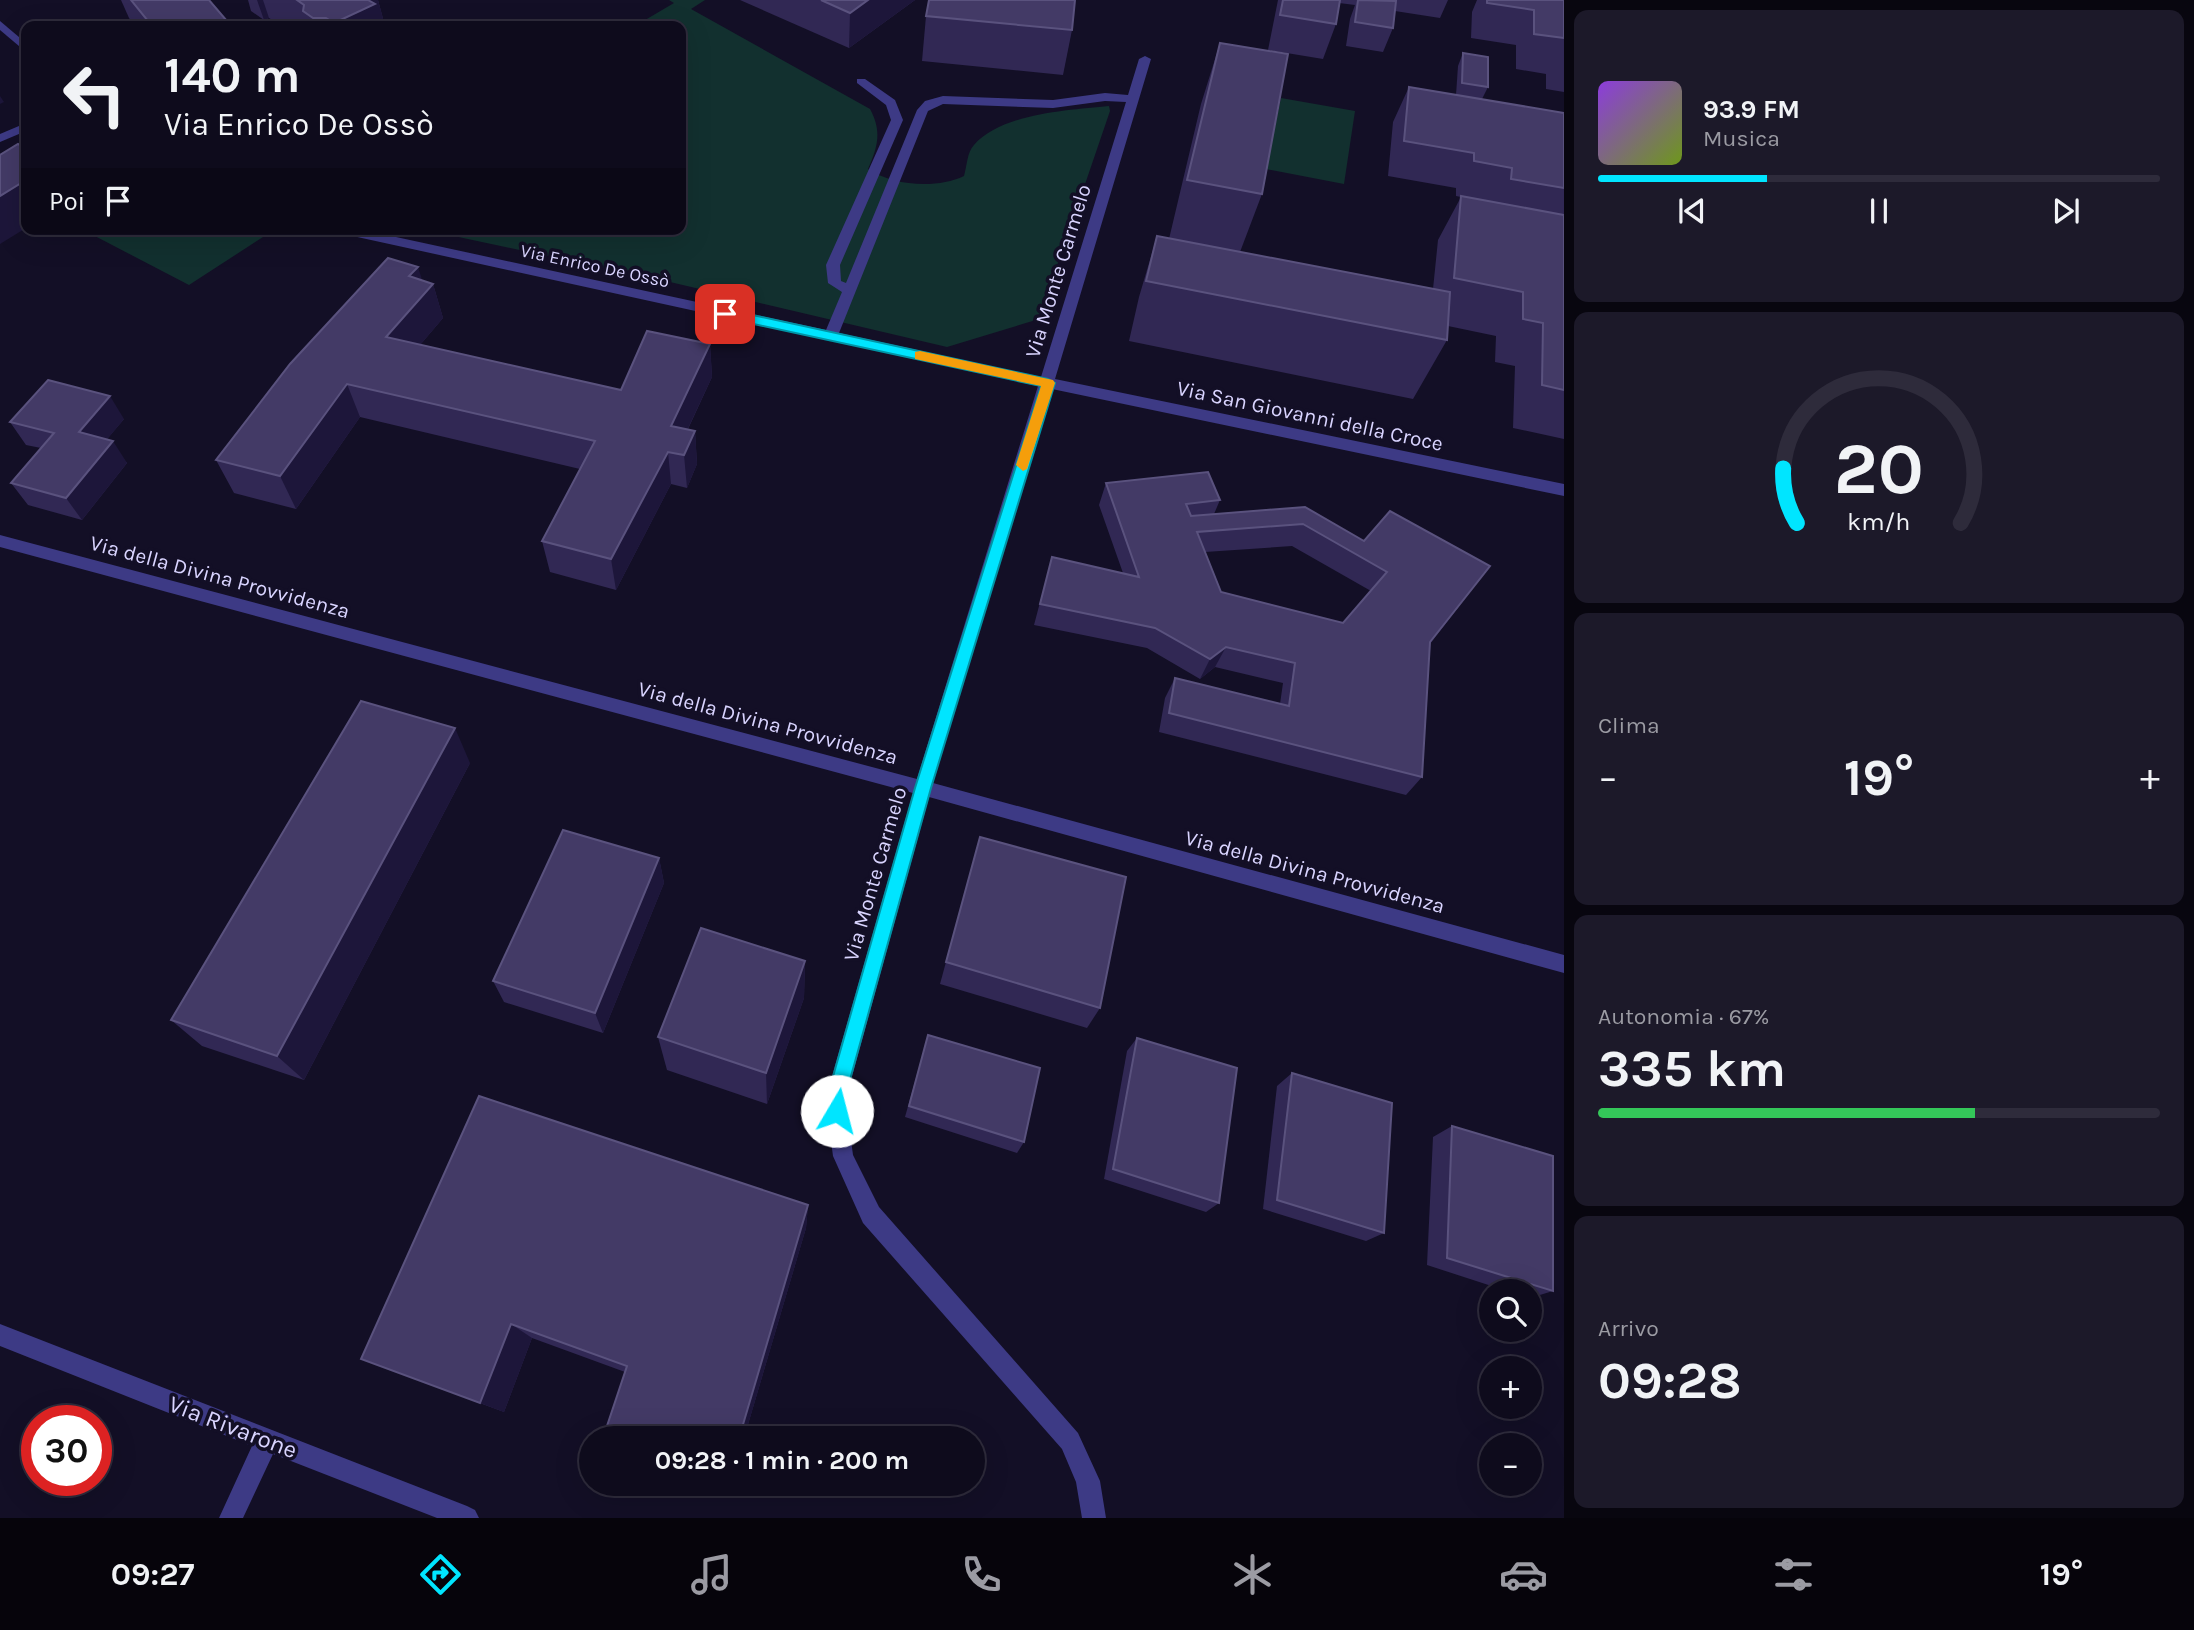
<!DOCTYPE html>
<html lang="it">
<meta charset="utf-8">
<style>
:root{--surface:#0e0b1c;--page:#1c1929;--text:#f1f3f6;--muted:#9b9ba3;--line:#2e2b3b;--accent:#00e5ff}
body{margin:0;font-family:Karla,sans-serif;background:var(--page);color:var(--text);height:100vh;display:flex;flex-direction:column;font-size:26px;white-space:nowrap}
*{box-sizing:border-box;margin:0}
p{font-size:23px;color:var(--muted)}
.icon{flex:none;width:38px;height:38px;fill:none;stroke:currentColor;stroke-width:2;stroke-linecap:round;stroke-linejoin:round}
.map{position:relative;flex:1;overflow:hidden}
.side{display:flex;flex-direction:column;gap:10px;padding:10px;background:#08060f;width:630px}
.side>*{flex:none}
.hud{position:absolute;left:21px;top:21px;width:665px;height:214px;border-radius:14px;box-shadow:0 7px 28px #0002,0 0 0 2px var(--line);background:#0e0b1c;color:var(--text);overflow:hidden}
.tools{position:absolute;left:1479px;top:1279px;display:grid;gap:14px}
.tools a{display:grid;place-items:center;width:63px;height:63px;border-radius:50%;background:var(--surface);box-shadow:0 7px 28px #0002,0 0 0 2px var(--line);font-size:35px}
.speed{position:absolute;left:21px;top:1405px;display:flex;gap:14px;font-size:35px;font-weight:700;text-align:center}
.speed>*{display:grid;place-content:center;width:91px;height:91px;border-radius:50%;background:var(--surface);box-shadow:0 7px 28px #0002,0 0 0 2px var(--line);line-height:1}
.speed .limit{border:10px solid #d22;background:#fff;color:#111}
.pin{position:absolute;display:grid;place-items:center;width:60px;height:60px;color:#fff;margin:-30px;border-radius:14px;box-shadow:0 4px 10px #0006}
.me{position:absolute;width:77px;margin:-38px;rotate:8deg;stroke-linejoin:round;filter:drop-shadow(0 0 5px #0008)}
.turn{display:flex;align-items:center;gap:24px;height:147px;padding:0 28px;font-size:32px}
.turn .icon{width:91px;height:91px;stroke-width:2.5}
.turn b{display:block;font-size:49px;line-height:60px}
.then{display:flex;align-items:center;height:66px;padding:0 28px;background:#0003;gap:14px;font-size:26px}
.big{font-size:52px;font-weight:700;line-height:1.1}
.side .tile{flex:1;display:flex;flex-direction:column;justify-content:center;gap:10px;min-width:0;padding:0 24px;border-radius:14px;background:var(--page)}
.side .dial{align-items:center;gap:0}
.dial svg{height:182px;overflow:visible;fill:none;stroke:var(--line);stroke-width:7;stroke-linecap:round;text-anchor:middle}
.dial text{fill:var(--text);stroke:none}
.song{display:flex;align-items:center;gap:21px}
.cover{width:84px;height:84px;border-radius:10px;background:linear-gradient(135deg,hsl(270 70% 55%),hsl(80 70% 35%))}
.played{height:7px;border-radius:4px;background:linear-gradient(90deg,var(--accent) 30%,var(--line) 30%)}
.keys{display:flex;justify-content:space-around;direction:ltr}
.heat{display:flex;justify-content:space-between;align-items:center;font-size:38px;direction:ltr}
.charge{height:10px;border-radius:5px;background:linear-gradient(90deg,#34c759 67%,var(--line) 0)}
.trip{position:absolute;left:579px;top:1426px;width:406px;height:70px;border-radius:35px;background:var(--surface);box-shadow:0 7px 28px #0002,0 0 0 2px var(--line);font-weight:700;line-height:70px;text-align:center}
.dock{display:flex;height:112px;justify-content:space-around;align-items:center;background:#06040b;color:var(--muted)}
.dock .icon{width:49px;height:49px}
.dock .current{color:var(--accent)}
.dock b{font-size:32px;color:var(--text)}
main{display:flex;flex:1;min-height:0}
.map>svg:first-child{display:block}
</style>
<main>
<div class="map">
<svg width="1564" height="1518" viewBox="0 0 1564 1518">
<rect width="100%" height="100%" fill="#130f26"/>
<g fill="#12302f">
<path d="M669,0h36l-14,9 179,100c12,22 8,37 -2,60 25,17 69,20 96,7 3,-10 3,-24 10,-31 28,-32 96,-35 135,-39l1,5 -71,208 -92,28 -277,-65 -249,-53h260v-203h-46l39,-23z"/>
<polygon points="1281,98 1355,111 1344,184 1266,169"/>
<polygon points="97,229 240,229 263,237 189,285 91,234"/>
</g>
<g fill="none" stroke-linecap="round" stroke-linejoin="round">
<g fill="#3d3a85" fill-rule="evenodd">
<polygon points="0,21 26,43 26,52 0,30"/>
<path d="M1145,56l6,3 -96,320 509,105v12l-512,-107 -119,394 631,172v18l-635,-176 -80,290 -2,24 6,44 26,52 199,226 22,48 6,37h-24l-6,-36 -14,-33 -199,-226 -30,-67 -6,-45 2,-24 84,-294 -913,-246v-12l917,244 121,-393 -699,-153 -6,-4h26l467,101 16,-38 -14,-9 -2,-18 65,-145 -5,-15 -29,-22v-4h8l30,21 8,20 -63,145 1,16 5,2 71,-173 8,-9 18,-5 110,4 52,-7 23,2 11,-36zM1105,101l21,1 -85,275 -202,-44 89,-222 15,-7 110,4z"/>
<polygon points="26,123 26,131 0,142 0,134"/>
<polygon points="0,1324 467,1506 475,1510 479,1518 437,1518 273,1454 243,1518 219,1518 252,1446 0,1346"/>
</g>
</g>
<g fill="#312854" fill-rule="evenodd">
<polygon points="121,0 209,0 229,26 135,26 129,18"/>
<polygon points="248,0 378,0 385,26 282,26 269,18 264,20 251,11"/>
<polygon points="740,0 915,0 849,48"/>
<polygon points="1278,0 1448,0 1440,18 1395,11 1393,28 1383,52 1346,46 1350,19 1355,5 1339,3 1336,24 1323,59 1268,50"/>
<polygon points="1477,0 1564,0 1564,92 1546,89 1546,74 1516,69 1516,45 1471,38 1472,12"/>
<polygon points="926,16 1072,30 1063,75 922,61"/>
<polygon points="1220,43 1262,194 1240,252 1433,289 1438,240 1461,197 1456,196 1456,188 1388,176 1393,122 1409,87 1564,113 1564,439 1513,428 1515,366 1495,362 1496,336 1448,326 1447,340 1413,399 1129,341 1139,297 1157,236 1169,239 1201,104"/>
<polygon points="1463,53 1488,87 1482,99 1456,95 1458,66"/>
<polygon points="422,280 433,284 443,318 420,345 621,390 710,344 712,377 688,429 695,431 697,464 687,488 671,484 616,590 550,572 542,541 580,469 360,417 296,509 234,493 216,460"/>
<polygon points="124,419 107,439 127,463 82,520 28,505 11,483 41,448 26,445 10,422"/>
<path d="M1106,483l114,17 -6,14 91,-7 59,34 126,25 -60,78 -8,133 -16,18 -247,-63 6,-34 10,-20 105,26 3,-21 -68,-16 -15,12 -53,-31 -113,-23 18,-68 71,16 -24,-68zM1292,546l79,45 -28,32 -122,-31 -16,-40z"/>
<polygon points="470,763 304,1080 202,1046 171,1020"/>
<polygon points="980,837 1100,1008 1087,1028 940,984"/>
<polygon points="659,858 664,883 603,1033 504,1002 493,981"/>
<polygon points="805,961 804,998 767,1104 667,1070 658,1037"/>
<polygon points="928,1035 1024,1142 1017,1153 905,1117"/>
<polygon points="1137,1038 1219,1203 1206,1212 1104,1179 1127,1051"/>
<polygon points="1292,1073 1384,1233 1366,1241 1263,1209 1277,1086"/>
<polygon points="1452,1126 1553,1291 1530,1298 1530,1292 1510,1292 1427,1265 1433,1137"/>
<polygon points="808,1205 806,1228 744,1438 603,1438 625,1372 532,1338 504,1412 361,1359"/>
</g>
<g fill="#1d163a">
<polygon points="257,0 263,0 269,18 264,20"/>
<polygon points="367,0 378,0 385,26 335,26 334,23"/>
<polygon points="868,0 915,0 849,48 850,13"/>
<polygon points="227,21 229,26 211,26"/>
<polygon points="0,96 4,102 0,104"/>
<polygon points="26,180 26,228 0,244 0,196"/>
<polygon points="418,267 426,292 433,284 443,318 398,371 386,337 409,276"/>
<polygon points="710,344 712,377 676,454 671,426"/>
<polygon points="347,384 360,417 296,509 280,476"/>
<polygon points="110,396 124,419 94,455 79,432"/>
<polygon points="695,431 697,464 687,488 684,455"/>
<polygon points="113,441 127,463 82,520 66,498"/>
<polygon points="668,452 671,484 616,590 611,559"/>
<polygon points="1226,647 1215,667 1200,679 1210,659"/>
<polygon points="455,728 470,763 304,1080 277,1056"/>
<polygon points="659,858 664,883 603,1033 595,1013"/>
<polygon points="805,961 804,998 767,1104 766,1073"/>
<polygon points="808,1205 806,1228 744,1438 739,1438"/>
<polygon points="511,1324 532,1338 504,1412 480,1403"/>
<polygon points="725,1484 730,1484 729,1489 724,1488"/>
</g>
<g fill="#433a66" stroke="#5a527e" stroke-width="2" fill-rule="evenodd">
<polygon points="131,0 209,0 227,21 211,26 152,26"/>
<polygon points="297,0 368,0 375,4 334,23 326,18 313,18 303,11 304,5"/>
<polygon points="821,0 868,0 850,13"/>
<polygon points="929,0 1075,0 1072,30 926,16"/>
<polygon points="1283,0 1340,0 1336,24 1280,15"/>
<polygon points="1358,0 1396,1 1393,28 1355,22"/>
<polygon points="1487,0 1564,0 1564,38 1534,34 1534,10 1487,3"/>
<polygon points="1220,43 1288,54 1262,194 1187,180"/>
<polygon points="1463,53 1488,57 1488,87 1462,83"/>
<polygon points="1409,87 1564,113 1564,188 1511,179 1512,168 1474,161 1474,153 1404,141"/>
<polygon points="18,144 26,148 26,180 0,196 0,155"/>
<polygon points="1461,196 1564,215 1564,390 1542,385 1543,323 1523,319 1523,292 1454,278"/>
<polygon points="1157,236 1450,292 1447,340 1146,281"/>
<polygon points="388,258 418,267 409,276 433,284 386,337 621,390 647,331 710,344 671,426 695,431 684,455 668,452 611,559 542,541 595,441 347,384 280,476 216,460 290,364"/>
<polygon points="48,380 110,396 79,432 113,441 66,498 11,483 54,433 10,422"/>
<path d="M1208,472l12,28 -34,4 5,12 114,-9 59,34 26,-30 100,55 -60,76 -8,135 -253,-64 6,-35 114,28 6,-43 -69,-16 -16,12 -55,-31 -115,-24 12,-47 87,20 -33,-94zM1303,524l84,48 -44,51 -122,-31 -24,-60z"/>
<polygon points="361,701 455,728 277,1056 171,1020"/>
<polygon points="563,830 659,858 595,1013 493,981"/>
<polygon points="980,837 1126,877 1100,1008 946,962"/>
<polygon points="701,928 805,961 766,1073 658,1037"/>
<polygon points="928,1035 1040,1068 1024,1142 909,1106"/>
<polygon points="1137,1038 1237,1068 1219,1203 1113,1169"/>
<polygon points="1292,1073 1392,1103 1384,1233 1277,1200"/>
<polygon points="479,1096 808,1205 739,1438 603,1438 627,1366 511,1324 480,1403 361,1359"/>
<polygon points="1452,1126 1553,1156 1553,1291 1447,1258"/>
<polygon points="713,1484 725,1484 724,1488"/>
</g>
<polygon fill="#00e5ff" stroke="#0095a6" stroke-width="2" points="725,309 1048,379 1055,383 931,788 848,1087 844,1117 837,1120 831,1117 828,1111 830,1087 915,788 1041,386 721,317 719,314"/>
<polygon fill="#f59e0b" points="920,351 1053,380 1055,383 1027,469 1023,471 1016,465 1041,386 915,359 915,352"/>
<g text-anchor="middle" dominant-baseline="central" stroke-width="7" stroke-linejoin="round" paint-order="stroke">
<g font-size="18" fill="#d9d4ff" stroke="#130f26">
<text transform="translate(595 266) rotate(12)">Via Enrico De Ossò</text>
</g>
<g font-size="21" fill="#d9d4ff" stroke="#130f26">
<text transform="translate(1058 271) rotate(-73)">Via Monte Carmelo</text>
<text transform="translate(1310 416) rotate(12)">Via San Giovanni della Croce</text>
<text transform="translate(220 577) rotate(15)">Via della Divina Provvidenza</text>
<text transform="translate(768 723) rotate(15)">Via della Divina Provvidenza</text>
<text transform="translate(1315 872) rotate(15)">Via della Divina Provvidenza</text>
<text transform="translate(875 874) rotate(-74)">Via Monte Carmelo</text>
</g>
<g font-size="24" fill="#d9d4ff" stroke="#130f26">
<text transform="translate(233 1427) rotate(21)">Via Rivarone</text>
</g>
</g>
</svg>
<div class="tools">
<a><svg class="icon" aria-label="search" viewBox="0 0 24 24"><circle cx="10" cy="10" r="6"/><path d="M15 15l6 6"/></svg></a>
<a>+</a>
<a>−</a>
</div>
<div class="speed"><div class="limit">30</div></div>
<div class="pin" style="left:725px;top:314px;background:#d93025"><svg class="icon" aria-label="arrive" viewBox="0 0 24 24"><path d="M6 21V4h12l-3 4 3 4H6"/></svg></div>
<svg class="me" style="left:837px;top:1111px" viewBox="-20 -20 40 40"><circle r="19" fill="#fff"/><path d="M0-13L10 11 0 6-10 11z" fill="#00e5ff"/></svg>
<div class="trip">09:28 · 1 min · 200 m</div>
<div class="hud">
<div class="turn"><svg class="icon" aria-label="left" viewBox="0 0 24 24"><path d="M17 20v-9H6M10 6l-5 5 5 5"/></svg><div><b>140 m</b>Via Enrico De Ossò</div></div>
<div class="then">Poi<svg class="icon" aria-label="arrive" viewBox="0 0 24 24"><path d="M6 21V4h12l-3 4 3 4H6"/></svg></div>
</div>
</div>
<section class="side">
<div class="tile">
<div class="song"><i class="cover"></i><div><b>93.9 FM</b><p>Musica</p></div></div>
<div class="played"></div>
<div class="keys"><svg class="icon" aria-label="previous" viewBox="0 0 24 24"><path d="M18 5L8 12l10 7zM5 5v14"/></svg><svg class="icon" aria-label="pause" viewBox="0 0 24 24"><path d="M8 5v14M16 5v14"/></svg><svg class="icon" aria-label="next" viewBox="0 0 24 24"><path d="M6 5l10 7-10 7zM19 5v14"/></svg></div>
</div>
<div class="tile dial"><svg viewBox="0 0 100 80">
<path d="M14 69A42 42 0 1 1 86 69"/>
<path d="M14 69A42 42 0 0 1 8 45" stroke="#00e5ff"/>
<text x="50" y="56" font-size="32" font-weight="700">20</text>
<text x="50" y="72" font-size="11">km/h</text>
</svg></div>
<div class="tile"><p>Clima</p>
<div class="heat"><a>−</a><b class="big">19°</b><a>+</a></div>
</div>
<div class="tile"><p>Autonomia · 67%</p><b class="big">335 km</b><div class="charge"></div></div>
<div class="tile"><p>Arrivo</p><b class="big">09:28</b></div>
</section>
</main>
<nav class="dock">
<b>09:27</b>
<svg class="icon current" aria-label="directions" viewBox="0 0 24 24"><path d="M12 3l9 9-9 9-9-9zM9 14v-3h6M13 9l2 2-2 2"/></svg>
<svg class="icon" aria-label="music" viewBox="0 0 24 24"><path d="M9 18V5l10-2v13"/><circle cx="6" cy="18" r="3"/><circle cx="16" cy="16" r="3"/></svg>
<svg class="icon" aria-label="phone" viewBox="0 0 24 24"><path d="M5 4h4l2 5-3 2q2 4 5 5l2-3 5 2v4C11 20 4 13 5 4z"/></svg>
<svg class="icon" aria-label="climate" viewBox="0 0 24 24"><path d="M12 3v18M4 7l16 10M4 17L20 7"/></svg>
<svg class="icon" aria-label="car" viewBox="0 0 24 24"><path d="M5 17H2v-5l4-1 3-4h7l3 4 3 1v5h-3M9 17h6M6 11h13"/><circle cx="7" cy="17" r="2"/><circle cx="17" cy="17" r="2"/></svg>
<svg class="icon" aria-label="filters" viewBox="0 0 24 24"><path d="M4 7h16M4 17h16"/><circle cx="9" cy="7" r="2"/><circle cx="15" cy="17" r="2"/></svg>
<b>19°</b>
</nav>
